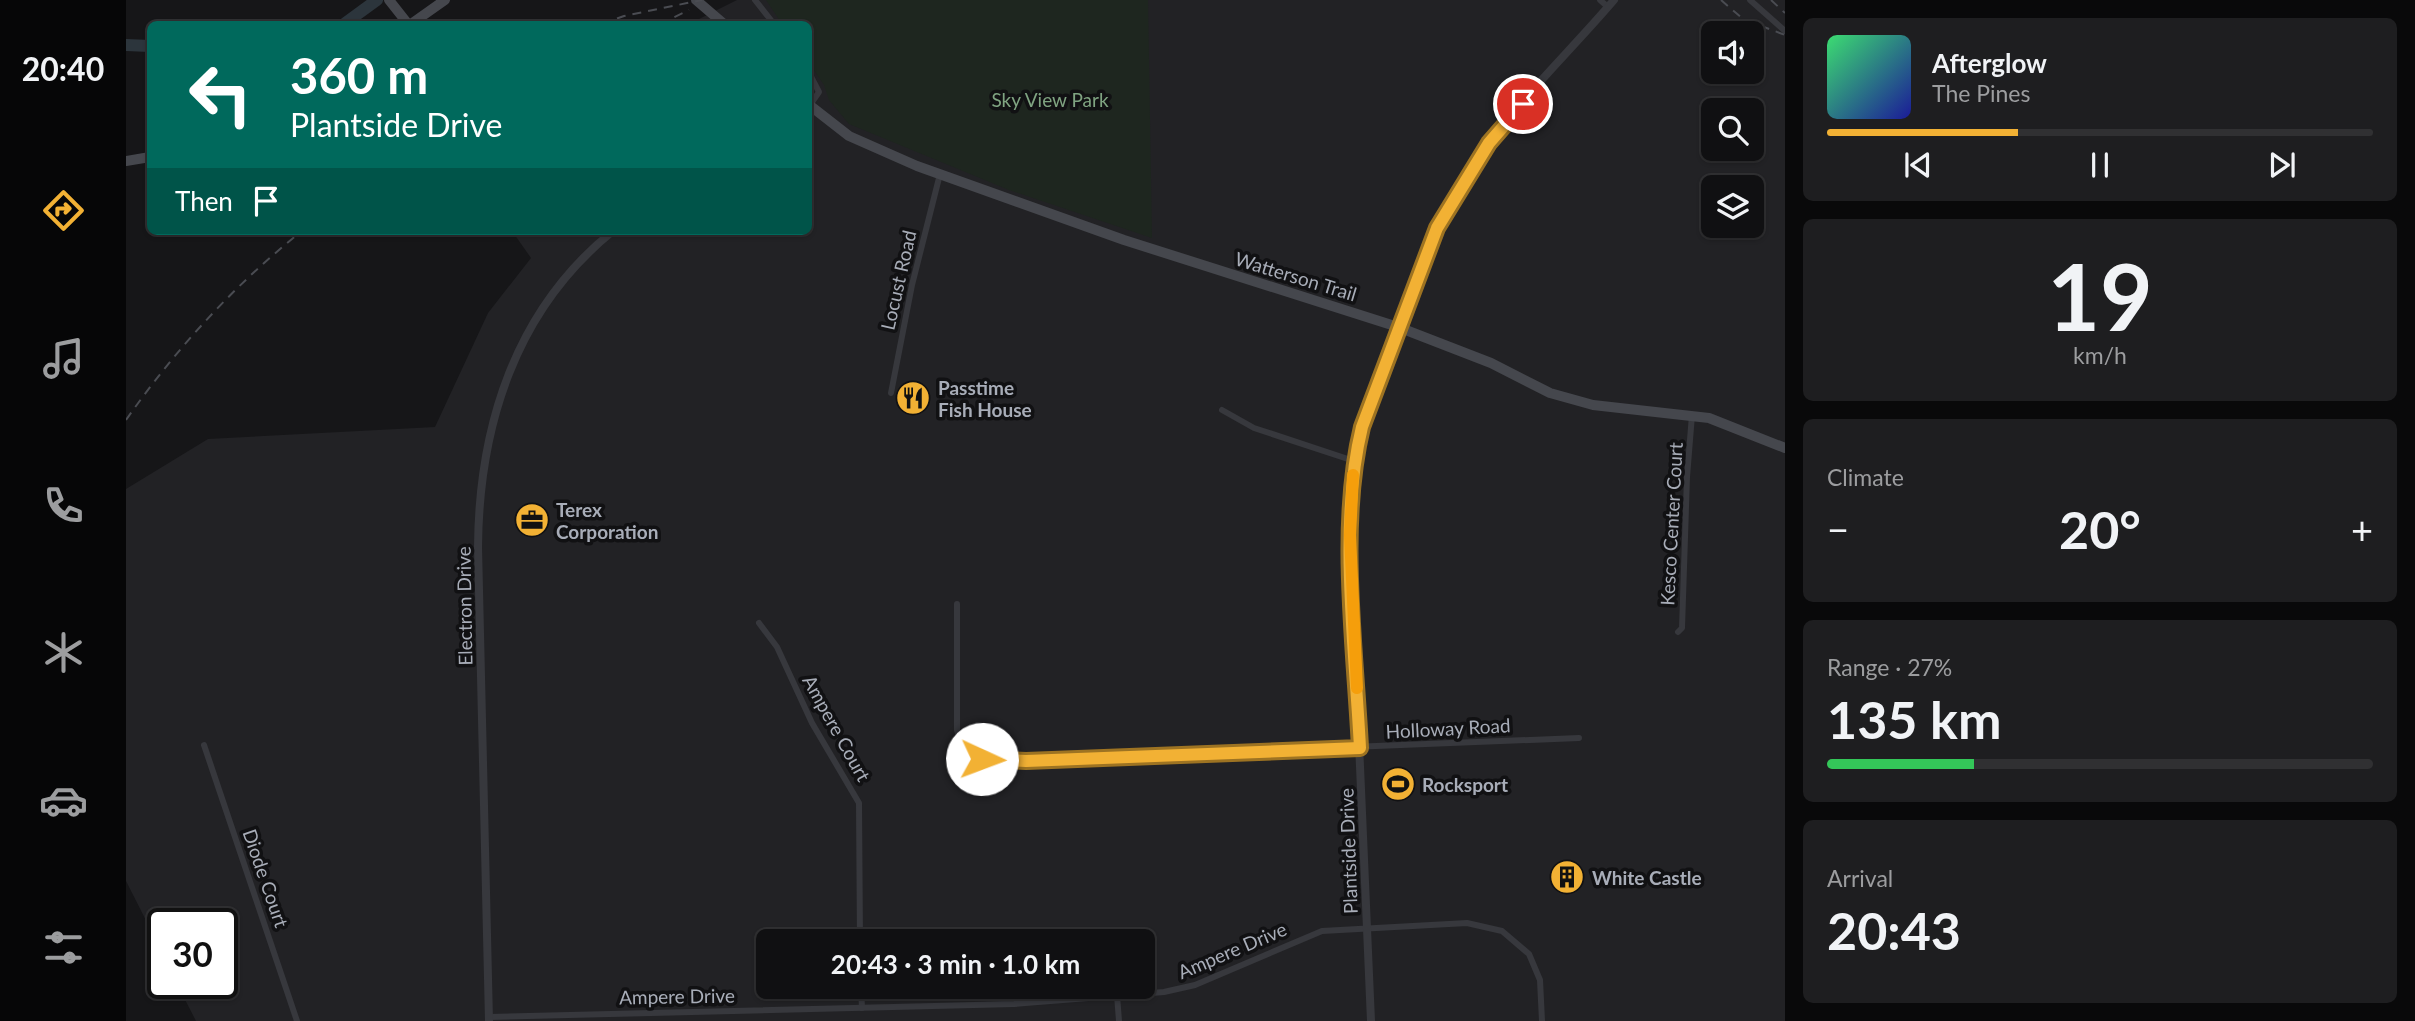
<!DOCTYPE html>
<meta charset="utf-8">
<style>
:root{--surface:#101012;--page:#1e1e20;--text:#f1f3f6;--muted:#9c9d9f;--line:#303032;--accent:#f2b134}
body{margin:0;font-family:Lato,sans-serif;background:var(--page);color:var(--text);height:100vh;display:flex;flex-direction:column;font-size:26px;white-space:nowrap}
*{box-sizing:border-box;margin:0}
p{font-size:23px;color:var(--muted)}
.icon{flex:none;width:38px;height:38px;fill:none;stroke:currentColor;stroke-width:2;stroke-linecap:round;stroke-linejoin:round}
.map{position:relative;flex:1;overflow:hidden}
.panel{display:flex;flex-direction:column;gap:18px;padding:18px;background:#09090a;width:630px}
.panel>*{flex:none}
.top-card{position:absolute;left:21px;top:21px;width:665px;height:214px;border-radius:10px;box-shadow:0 2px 5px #0004,0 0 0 2px var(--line);background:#00695c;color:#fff;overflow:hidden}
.controls{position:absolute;left:1575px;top:21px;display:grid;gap:14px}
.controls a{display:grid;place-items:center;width:63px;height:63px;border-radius:10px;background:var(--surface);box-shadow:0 2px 5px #0004,0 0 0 2px var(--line);font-size:35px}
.speed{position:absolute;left:21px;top:908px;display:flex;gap:14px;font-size:35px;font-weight:700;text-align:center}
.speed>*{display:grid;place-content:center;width:91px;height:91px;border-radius:50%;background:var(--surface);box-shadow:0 2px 5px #0004,0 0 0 2px var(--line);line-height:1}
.speed .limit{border:4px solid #111;border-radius:10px;background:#fff;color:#111}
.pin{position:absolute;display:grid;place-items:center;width:60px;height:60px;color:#fff;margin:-30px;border:4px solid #fff;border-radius:50%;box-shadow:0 2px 7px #0007}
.me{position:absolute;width:77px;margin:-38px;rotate:92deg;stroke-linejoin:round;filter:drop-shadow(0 0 5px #0008)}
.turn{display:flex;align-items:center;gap:24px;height:147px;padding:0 28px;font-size:32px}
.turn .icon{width:91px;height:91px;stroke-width:2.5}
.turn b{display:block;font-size:49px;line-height:60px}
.then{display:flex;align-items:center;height:66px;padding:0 28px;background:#0003;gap:14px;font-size:26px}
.big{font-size:52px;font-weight:700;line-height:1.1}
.panel .card{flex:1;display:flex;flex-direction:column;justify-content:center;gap:10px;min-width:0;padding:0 24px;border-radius:10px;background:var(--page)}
.panel .dial{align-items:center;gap:0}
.dial b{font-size:91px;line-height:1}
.song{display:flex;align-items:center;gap:21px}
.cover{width:84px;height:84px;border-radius:10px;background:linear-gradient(135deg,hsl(140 70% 55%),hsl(240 70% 35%))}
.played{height:7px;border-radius:4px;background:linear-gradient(90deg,var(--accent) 35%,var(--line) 35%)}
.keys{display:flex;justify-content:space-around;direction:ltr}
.heat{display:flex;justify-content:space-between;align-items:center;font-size:38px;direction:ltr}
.charge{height:10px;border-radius:5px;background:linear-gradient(90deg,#34c759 27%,var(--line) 0)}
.trip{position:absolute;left:630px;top:929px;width:399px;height:70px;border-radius:10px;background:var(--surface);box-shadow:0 2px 5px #0004,0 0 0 2px var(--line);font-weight:700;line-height:70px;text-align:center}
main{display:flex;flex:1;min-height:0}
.tabs{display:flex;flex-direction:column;width:126px;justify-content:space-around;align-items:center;background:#060607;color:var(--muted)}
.tabs .icon{width:49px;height:49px}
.tabs .current{color:var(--accent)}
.tabs b{font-size:32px;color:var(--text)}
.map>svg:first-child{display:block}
</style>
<main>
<nav class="tabs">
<b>20:40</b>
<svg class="icon current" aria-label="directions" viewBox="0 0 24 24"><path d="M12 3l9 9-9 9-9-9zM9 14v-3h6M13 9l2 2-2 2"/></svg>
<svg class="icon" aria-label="music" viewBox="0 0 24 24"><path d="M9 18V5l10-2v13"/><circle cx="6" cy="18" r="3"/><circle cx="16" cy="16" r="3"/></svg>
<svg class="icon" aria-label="phone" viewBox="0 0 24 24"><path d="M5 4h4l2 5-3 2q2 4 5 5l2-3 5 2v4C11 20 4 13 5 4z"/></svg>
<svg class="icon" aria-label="climate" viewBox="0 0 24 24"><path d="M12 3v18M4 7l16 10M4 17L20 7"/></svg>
<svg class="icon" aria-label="car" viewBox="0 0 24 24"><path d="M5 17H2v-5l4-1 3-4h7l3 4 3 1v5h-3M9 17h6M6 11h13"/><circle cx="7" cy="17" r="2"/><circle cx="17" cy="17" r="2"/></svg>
<svg class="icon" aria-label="filters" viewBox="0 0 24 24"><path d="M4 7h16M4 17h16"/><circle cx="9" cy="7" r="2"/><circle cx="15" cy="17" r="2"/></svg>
</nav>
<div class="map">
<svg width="1659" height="1021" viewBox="0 0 1659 1021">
<rect width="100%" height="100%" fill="#161618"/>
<path fill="#222225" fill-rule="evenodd" d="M611,0h1048v1021h-1589l-19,-37h45v-60h-59v30l-37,-73v-392l82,-50 227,-12 53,-114 43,-55 -19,-27h296v-207h-119zM1587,33h39v39h-39zM1587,110h39v39h-39zM1587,187h39v39h-39zM642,942h375v45h-375z"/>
<polygon fill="#1e261f" points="640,0 1022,0 1026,238 883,190 723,124 703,100 698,85 683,63 682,24 656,24"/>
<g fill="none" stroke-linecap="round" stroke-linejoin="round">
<g stroke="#2c353c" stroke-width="12">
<polyline points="218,24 251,0"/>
<polyline points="0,45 24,46"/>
</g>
<g stroke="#37383d" stroke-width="6">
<polyline points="629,0 648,24"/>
<polyline points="1474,0 1482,7"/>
<polyline points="1624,0 1659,31"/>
<polyline points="682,71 693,92 684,105"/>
<polyline points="765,393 786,285 814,174"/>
<polyline points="1096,410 1128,428 1228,461"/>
<path d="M831,604v126c8,35 40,31 69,30l553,-22"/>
<polyline points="633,623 651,647 686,723 733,803 734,942"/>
<polyline points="1552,632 1556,628 1561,477 1566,415"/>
<polyline points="78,745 171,1021"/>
<polyline points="735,987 736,1008"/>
<polyline points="991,995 993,1021"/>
<polyline points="363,1017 888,1004 1038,992 1069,985 1196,931 1341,923 1376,931 1403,954 1414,980 1416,1021"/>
</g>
<g stroke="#37383d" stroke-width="8">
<path d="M363,1021l-11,-474c1,-121 37,-237 135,-316"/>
<path d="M1245,1021l-21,-486c0,-75 17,-121 42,-190 26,-71 51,-140 96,-201 38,-51 85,-96 126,-144"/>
</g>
<g stroke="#45474d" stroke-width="10">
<polyline points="263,0 282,24"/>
<polyline points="570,0 598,24"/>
<polyline points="285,24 319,0"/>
<polyline points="682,104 723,136 791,166 998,240 1272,327 1365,363 1424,393 1467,405 1583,418 1659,448"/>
<polyline points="0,161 24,157"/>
</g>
<g stroke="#4a4c52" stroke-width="2" stroke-dasharray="9 7" stroke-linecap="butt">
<polyline points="1595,0 1617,19 1659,35"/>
<polyline points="1645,0 1659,13"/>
<polyline points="476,24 498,16 576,0"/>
<polyline points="534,24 563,10"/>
<path d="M0,420c49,-70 109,-136 176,-189"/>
</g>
</g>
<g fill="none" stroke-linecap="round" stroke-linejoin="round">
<g stroke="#9d7322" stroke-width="18">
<path id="route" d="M856,759l44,2 334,-13c-5,-101 -22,-223 2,-321l75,-199 52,-85 34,-39"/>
</g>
<use href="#route" stroke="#f2b134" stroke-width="12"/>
<polyline stroke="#f59e0b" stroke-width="12" points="1227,475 1224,535 1231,688"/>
</g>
<defs>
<g id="restaurant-disc" transform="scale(1.75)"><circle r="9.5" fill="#f2b134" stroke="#111113"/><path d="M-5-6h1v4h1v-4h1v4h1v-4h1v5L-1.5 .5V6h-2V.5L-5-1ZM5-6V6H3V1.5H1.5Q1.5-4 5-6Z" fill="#111"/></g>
<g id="office-disc" transform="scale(1.75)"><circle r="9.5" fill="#f2b134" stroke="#111113"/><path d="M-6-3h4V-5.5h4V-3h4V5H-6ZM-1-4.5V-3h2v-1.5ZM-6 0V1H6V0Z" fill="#111"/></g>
<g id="stadium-disc" transform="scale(1.75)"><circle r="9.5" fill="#f2b134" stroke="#111113"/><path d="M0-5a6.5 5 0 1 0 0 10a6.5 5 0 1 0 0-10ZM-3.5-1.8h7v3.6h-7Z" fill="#111"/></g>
<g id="building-disc" transform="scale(1.75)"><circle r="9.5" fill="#f2b134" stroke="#111113"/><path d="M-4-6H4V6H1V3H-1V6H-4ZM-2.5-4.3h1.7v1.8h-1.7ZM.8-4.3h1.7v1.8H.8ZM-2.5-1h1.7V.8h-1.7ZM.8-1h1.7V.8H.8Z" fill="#111"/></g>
</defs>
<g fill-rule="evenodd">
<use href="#restaurant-disc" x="787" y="398"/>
<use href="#office-disc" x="406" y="520"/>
<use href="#stadium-disc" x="1272" y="784"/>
<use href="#building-disc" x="1441" y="877"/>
</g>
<g text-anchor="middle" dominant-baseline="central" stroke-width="7" stroke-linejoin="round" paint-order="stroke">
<g font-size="19" fill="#7fa381" stroke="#111113">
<text x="924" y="99">Sky View Park</text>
</g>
<g font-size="19" fill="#a8adb8" stroke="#111113">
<text transform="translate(1170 276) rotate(17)">Watterson Trail</text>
<text transform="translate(772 280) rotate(-77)">Locust Road</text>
<text transform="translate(1545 524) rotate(-87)">Kesco Center Court</text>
<text transform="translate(338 606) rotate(-91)">Electron Drive</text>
<text transform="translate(711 728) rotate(61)">Ampere Court</text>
<text transform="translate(1322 728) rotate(-3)">Holloway Road</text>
<text transform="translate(1222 851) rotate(-92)">Plantside Drive</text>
<text transform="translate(140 878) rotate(71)">Diode Court</text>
<text transform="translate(1106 950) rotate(-23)">Ampere Drive</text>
<text transform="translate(551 996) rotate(-1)">Ampere Drive</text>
</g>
<g font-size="19" font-weight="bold" fill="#a8adb8" stroke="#111113" text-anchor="start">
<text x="812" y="387">Passtime<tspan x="812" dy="22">Fish House</tspan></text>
<text x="430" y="509">Terex<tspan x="430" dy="22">Corporation</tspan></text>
<text x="1296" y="784">Rocksport</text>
<text x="1466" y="877">White Castle</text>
</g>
</g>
</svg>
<div class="controls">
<a><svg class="icon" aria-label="sound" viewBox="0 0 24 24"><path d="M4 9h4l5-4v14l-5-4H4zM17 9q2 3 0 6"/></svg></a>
<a><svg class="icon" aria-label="search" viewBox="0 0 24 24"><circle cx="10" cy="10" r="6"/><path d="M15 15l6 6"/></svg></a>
<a><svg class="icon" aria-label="layers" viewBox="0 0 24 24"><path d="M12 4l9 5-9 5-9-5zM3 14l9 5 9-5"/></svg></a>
</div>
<div class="speed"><div class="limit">30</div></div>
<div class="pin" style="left:1397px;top:104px;background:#d93025"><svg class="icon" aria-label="arrive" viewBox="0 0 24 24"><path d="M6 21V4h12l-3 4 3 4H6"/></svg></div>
<svg class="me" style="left:856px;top:759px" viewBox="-20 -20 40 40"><circle r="19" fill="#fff"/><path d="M0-13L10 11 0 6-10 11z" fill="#f2b134"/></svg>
<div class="trip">20:43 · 3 min · 1.0 km</div>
<div class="top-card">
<div class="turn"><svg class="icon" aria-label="left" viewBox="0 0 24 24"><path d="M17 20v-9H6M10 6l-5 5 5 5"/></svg><div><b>360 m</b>Plantside Drive</div></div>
<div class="then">Then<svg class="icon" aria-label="arrive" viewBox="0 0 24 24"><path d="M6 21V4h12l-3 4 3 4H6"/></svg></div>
</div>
</div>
<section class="panel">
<div class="card">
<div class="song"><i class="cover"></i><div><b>Afterglow</b><p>The Pines</p></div></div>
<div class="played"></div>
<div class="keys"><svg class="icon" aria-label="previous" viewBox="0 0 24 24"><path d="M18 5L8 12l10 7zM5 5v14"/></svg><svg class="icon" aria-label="pause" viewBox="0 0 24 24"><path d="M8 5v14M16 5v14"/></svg><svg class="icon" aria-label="next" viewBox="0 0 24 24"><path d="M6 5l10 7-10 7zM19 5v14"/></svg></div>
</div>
<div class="card dial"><b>19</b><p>km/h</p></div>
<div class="card"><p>Climate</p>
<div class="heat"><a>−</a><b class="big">20°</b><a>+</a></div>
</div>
<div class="card"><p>Range · 27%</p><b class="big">135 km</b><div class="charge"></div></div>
<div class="card"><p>Arrival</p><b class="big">20:43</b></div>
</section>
</main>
